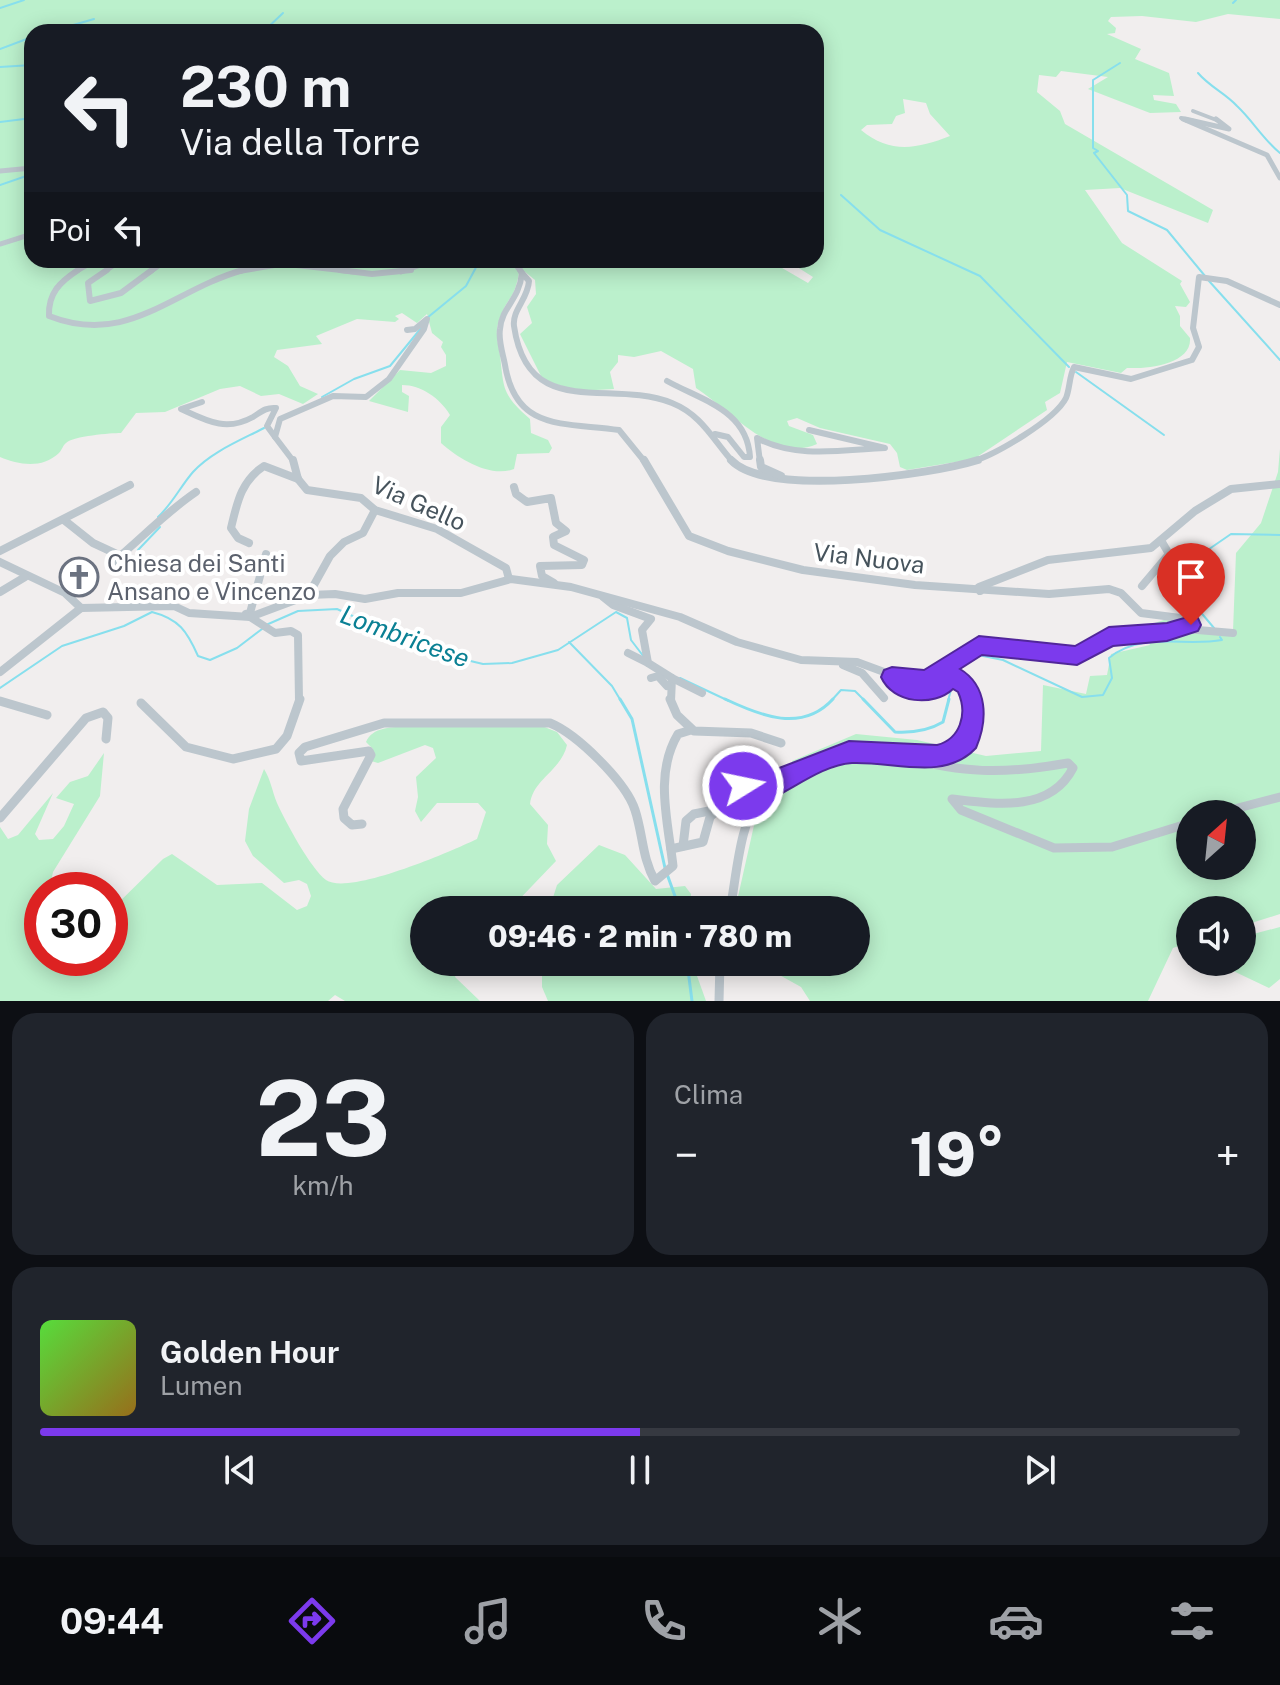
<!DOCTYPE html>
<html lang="it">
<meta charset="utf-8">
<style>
:root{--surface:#171b24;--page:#20242c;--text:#f1f3f6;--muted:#9ea1a6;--line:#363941;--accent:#7c3aed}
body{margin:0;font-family:"Public Sans",sans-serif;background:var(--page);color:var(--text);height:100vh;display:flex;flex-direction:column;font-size:30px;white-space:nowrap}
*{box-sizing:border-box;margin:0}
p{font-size:26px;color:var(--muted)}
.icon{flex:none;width:44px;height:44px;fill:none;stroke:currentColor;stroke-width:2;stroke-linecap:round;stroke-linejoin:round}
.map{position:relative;height:1001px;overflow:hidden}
.side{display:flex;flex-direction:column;gap:12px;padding:12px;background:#0d0f14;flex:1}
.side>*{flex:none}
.top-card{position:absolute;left:24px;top:24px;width:800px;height:244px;border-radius:24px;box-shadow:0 4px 20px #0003;background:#171b24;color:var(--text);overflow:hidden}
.needle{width:52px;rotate:27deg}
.buttons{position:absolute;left:1176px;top:800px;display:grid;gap:16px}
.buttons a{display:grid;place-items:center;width:80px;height:80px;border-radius:50%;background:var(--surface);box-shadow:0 4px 20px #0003;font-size:40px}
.speed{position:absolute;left:24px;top:872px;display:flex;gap:16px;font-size:40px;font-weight:700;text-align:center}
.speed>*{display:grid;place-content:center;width:104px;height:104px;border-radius:50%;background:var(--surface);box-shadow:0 4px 20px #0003;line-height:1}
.speed .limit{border:12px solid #d22;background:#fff;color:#111}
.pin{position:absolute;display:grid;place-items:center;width:68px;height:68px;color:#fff;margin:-82px -34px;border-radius:50% 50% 50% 0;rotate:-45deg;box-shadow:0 0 8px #0007}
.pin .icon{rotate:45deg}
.me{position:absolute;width:88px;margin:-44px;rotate:80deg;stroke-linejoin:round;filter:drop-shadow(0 0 6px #0008)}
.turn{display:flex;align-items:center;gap:28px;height:168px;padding:0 24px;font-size:36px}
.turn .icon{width:104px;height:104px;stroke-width:2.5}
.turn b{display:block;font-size:56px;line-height:68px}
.then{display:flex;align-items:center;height:76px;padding:0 24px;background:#0003;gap:16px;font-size:30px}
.big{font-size:60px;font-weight:800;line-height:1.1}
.side .tile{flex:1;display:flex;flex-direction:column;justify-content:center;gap:12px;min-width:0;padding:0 28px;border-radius:24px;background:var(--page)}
.side .dial{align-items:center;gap:0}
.dial b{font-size:104px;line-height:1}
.song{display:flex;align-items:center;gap:24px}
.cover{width:96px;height:96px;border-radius:12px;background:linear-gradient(135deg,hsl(110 70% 55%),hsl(40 70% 35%))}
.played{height:8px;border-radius:4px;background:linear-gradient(90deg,var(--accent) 50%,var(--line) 50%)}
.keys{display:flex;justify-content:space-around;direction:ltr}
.heat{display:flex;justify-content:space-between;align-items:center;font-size:44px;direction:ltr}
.side .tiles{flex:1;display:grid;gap:12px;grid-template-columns:1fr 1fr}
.tile:last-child{grid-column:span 2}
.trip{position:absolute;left:410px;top:896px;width:460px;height:80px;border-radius:40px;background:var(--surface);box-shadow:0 4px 20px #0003;font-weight:800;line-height:80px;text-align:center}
.tab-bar{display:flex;height:128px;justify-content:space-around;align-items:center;background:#090b0e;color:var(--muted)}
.tab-bar .icon{width:56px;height:56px}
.tab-bar .on{color:var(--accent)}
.tab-bar b{font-size:36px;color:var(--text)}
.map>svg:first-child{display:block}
</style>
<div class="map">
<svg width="1280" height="1001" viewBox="0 0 1280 1001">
<rect width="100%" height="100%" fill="#f1eeee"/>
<g fill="#bbf0cc" fill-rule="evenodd">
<path d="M0,0h1280v19l-52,-5 -32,8 -54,-6 -31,1 -3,4 8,7 -1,5 -8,1 34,15 -6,10 34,14 5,23 -21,-1 1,5 22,4 5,8 -31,1 -62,-24 20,-12 -47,-6 -5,6 -17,-2 -2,17 23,19 5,13 148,86 -5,13 -88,-35 -35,2 37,53 60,38 -2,3 10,18 -4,5 -11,-1 5,10v10l10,12c2,26 -42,31 -63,30l-6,5 -54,-11 -7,31 -15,9 2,8 -73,49 -67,11 -7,-3 -3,-14 -7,-9 -70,-16 -23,-10 -10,3 2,5 24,9 4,9c-44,20 -88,-35 -121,-56l-3,-19 -32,-18 -27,6 -16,-2v7l-8,10 4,17 -36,2 -35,-11 -23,-46 12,-11 -5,-16 9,-13 -1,-14 -11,-9 -5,2c-5,28 -12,24 -19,45 -6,14 -2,23 0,37 4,35 2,39 30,64l1,14 17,7 4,8 -3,5 -32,1 -3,15c-24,9 -55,-10 -73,-26v-16l9,-12c-10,-17 -29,-30 -48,-30v7l7,4 -1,16 -39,-11 31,-31 31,3 15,-7v-11l-5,-8 2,-5 -11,-9 -5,-19 -10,9 -15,-10 -7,3 4,3 -4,3 -38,-3 -41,17 6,8 -45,6 -3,7 14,9 12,20 18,8 -15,10 -24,-10 -18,2 -21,-10 -20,3 -55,23 -29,1 -15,20c-10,0 -48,3 -55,10 -3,2 -4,7 -7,10 -17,16 -40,12 -59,4zM32,32h784v228h-20l-2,5 19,12 -5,6 -38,-22 -24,-1 -6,4 -10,-4h-698zM903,99l23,4 4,11 20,22c-33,13 -60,18 -89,-6l6,-5 25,-1 4,-8 9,-3z"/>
<path d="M1280,449v465l-38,12v-16h-52v32l-17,6 -25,53h-338l-9,-14 -45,-25h100v-52h-121l22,-98 20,-31 19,-1 -4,-19 64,-27 61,6 69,16 55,-5 2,-66 43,9 4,-18 17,-1 4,-21 39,-9 -8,-18 25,-8 29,13 37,-1 3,-78 25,-30 17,-51zM1190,814h52v52h-52z"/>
<path d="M404,726h138l15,6 10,13c-6,26 -34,34 -37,59l18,21 -1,19 9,17 -47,49h-85v52h37l-6,15 25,24h-135l-10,-6 -7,6h-328v-174l8,12 10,-4 35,-42 -18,41 4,6 14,-1 11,-13 10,-22 -18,-6 14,-16 18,-6 16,-23 -4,43 -47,76 -4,18h-7v68h68v-47l53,-52 9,-5 45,31 45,-2 35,27 10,-4 4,-10 -4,-12 -8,-4 -15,3 -31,-27 -8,-15 4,-32 15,-40c7,11 8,22 13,34 8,18 34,66 49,77 23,16 126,-29 151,-41l9,-27 -8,-9h-41l-16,19 -6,-11 3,-14 -2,-20 20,-19 -3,-10 -8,-3 -47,18 -7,-2 2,-12 -7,-7c7,-15 23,-14 38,-16z"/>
<polygon points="599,845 625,855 656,889 685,886 691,894 690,910 549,910 557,885"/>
<polygon points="1280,927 1280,979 1269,988 1229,969 1224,962 1242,962 1242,937"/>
<polygon points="542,962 692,962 706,1001 548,1001 542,987"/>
</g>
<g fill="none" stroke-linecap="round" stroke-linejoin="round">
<g stroke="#87dfed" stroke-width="2">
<polyline points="1233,3 1236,0"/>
<polyline points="0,8 24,0"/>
<polyline points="49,32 94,19"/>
<polyline points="263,32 283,13"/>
<polyline points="0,49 32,37"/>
<polyline points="1120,63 1093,80 1093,148 1098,151 1094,153 1127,195 1128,211 1167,230 1205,276"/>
<polyline points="0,67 32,65"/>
<path d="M1198,73c12,14 27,20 39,33 16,15 26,33 43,47"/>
<polyline points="0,122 32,118"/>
<polyline points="0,185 32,174"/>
<polyline points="841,195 880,230 980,276 1069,367"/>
<polyline points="1209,281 1280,360"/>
<polyline points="427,318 466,286 480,260"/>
<polyline points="1076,372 1164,435"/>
<polyline points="322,397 354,379 390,366 422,327"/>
<path d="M158,517c15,-14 22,-30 35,-45 18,-20 48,-32 71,-44"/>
<polyline points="137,561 138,550 160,527"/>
<polyline points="266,625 298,611 337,609 433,652 483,664 512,663 558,650 616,612 627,618 631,640 644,657"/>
<polyline points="1214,628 1198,609 1199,556 1231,534 1280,535"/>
<polyline points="569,642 612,686 621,701"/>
<path d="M954,672l19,-18 30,6 79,37 21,-2 9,-17 -3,-20c32,-27 75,-11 113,-18l-2,-3"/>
<polyline points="680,678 729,701"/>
<path d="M0,688l62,-42 62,-20 28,-14c27,7 35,19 46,44l12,4 27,-12 25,-19"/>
<polyline points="831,701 841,690 855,691 865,701"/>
<polyline points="948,701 953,682"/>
</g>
<g stroke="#87dfed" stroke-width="3">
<polyline points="620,699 632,719 665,868"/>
<path d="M725,699c36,17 77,34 108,0"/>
<path d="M863,699l32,33c17,1 33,-1 48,-10l6,-23"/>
<polyline points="667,874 680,910"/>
<polyline points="687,962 692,1001"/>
</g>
<g stroke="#bcc6cd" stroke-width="4">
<polyline points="1193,111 1219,121"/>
<polyline points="1187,121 1181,118 1194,121"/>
</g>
<g stroke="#bcc6cd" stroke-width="5">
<polyline points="1183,119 1267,155 1280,178"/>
<polyline points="1185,119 1229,129 1216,119"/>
<polyline points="0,171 32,168"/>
<polyline points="0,244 32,234"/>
<polyline points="512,260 521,272"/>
<polyline points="75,272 96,260"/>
<polyline points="104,272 121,260"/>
<polyline points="150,272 167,260"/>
<polyline points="236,272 283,264 354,272"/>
<polyline points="401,272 435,260"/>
</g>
<g stroke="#bcc6cd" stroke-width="6">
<path d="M78,270c-18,12 -30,23 -29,46 79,31 123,-26 194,-46"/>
<polyline points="107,270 88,283 90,301 121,293 152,270"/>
<polyline points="340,270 372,274 411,270"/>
<polyline points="520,270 522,273"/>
<path d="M667,381c36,20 80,29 83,76h-6l-16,-20 -13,-3"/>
<path d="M202,402l-21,7c26,12 45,23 72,8 8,-5 13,-10 23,-9l-9,18 8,11"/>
<polyline points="294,462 275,437 280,419 333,396 366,397 389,379 424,329 427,319 415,329 407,330"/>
<path d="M645,462l-26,-32c-55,-8 -103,2 -114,-65 -2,-11 -7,-25 -5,-36 2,-23 19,-28 22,-56l7,8c-1,18 -17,29 -15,45 14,96 95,52 158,77 30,12 41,37 61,59"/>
<path d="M760,462l-3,-24c39,21 85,12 128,10l-76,-18"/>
<path d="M971,462c24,-7 84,-42 95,-64 4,-10 3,-21 8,-31l57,12 61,-19 7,-13 -6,-19 6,-51 28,4 53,24"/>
</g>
<g stroke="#bcc6cd" stroke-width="8">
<polyline points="293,460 298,479 307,490 361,498 375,510 437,529 506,568 509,579"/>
<polyline points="644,460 689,536 728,551 803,570 915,585 1049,594 1109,589 1121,593 1141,613 1188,619 1191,625 1186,629"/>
<path d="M731,460c36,38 199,15 247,0"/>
<polyline points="760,460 761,467 781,476"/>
<polyline points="514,487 516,494 527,502 551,498 556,523 566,531 553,537 554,545 584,560 582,565 540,566 542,576 554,583"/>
<polyline points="64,520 93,543 121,556"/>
<path d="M249,543l-11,-5 -7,-10c6,-25 10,-47 33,-62l34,13"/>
<polyline points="0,551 130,485"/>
<polyline points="0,562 65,593 81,608"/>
<path d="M113,562c29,-24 52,-49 83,-70"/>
<polyline points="1142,586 1169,554 1162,542"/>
<polyline points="980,591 979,587 1048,560 1151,548 1195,511 1231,489 1280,484"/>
<polyline points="0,592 25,577"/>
<polyline points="314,594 310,592 330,556 344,542 363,533 375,510"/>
<polyline points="603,597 613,605 651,619 642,630 648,663 672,678 671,701"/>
<polyline points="246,614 250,613 266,554"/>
<polyline points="250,617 275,633 291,631 298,635 299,701"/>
<polyline points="628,653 648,663"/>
<polyline points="843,665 862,673 884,698"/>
<polyline points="0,672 81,608 174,606 189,613 250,617 309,595 335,594 365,599 398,593 461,593 511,579 571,587 680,617 737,642 801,660 857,662 884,672 907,687 937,689 952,676 961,681 972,701"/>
<polyline points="894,677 927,680 979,645 1077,656 1109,637 1133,633 1186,629 1233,633"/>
<polyline points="651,678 658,676 667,686"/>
<polyline points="672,678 702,693"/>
</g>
<g stroke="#bcc6cd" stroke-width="9">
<polyline points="670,699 677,715 694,731 751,733 781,743"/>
<polyline points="0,701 47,715"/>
<polyline points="141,703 186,747 233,759 276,749 287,736 300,699"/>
<path d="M897,756c66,17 104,19 171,7l5,5c-23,45 -78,36 -121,31l9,11 93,38 58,-1 78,-24"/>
<polyline points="1215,814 1280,797"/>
<polyline points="0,818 86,718 103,712 108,718 106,739"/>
<path d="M362,824l-10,1 -8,-7 -1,-9 28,-54 -2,-4 -68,10 -2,-8 6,-6 79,-24h166c27,11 76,59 85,87 8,24 7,48 20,71l18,-15c-5,-45 -19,-92 5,-132l13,-4"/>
<polyline points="683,846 686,821 694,814 714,810"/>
<polyline points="671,849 703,842 710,817 743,786 762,791"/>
<path d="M730,910c7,-36 9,-87 32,-117 13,-19 77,-40 100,-40 46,-1 125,24 109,-54"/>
<polyline points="719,1001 720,962"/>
</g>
</g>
<path fill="#7c3aed" stroke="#51269a" stroke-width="2" d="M1191,616l7,2 3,7 -3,6 -31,10 -54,5 -36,19 -95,-10 -22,14c28,17 28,51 16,79 -32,34 -82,13 -124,15 -31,2 -62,29 -90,40l-27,-8 -4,-9 4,-8 8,-3 17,4 14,-9 75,-29 88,4c23,-6 31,-31 21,-53l-5,-3c-19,18 -60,15 -72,-12l3,-7 8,-3 32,3 55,-34 96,10 34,-19 58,-4z"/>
<defs>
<g id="church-ring" transform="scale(2)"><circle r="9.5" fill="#fff" stroke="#6b7280" stroke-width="1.5"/><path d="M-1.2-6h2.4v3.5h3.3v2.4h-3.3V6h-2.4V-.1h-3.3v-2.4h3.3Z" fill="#6b7280"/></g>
</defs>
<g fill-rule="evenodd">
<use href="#church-ring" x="79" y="577"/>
</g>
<g text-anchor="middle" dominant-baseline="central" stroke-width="8" stroke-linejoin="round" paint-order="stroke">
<g font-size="24" fill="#46535c" stroke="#fff">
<text transform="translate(419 503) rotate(24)">Via Gello</text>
<text transform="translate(869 558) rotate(7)">Via Nuova</text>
</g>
<g font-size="24" fill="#5b616d" stroke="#fff" text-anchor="start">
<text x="107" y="563">Chiesa dei Santi<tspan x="107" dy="28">Ansano e Vincenzo</tspan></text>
</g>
<g font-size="26" font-style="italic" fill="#0a8094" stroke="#fff">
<text transform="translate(405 636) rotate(20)">Lombricese</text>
</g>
</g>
</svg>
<div class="buttons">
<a><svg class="needle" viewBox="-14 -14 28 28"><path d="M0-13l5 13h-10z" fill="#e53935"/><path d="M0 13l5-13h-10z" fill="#9ea1a6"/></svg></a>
<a><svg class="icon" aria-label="sound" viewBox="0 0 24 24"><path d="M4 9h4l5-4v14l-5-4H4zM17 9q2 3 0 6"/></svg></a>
</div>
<div class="speed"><div class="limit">30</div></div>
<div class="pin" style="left:1191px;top:625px;background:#d93025"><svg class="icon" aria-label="arrive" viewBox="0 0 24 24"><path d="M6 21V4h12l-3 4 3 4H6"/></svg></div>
<svg class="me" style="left:743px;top:786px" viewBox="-20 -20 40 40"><circle r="17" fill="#7c3aed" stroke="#fff" stroke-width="3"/><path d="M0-11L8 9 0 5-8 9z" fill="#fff"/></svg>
<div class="trip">09:46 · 2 min · 780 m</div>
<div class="top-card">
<div class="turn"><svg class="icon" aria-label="left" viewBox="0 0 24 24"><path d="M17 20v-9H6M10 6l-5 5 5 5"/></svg><div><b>230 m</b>Via della Torre</div></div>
<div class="then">Poi<svg class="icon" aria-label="left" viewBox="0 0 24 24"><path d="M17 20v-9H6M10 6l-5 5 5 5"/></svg></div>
</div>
</div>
<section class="side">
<div class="tiles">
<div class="tile dial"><b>23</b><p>km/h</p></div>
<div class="tile"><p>Clima</p>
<div class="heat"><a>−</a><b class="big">19°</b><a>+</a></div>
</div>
<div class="tile">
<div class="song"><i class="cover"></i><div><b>Golden Hour</b><p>Lumen</p></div></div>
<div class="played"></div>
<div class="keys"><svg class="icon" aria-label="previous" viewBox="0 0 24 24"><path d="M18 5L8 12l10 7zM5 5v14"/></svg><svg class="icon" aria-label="pause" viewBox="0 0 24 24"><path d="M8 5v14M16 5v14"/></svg><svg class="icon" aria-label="next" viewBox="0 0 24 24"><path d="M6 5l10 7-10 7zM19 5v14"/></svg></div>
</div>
</div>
</section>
<nav class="tab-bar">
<b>09:44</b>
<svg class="icon on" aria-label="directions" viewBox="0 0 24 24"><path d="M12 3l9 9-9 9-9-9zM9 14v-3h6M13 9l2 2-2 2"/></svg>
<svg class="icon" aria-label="music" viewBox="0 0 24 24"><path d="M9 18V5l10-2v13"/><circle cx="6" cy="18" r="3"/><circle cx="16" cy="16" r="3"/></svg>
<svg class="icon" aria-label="phone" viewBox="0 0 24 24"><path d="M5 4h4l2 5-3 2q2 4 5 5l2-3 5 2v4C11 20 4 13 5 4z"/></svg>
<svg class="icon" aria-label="climate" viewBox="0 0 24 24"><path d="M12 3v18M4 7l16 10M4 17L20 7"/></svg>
<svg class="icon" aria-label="car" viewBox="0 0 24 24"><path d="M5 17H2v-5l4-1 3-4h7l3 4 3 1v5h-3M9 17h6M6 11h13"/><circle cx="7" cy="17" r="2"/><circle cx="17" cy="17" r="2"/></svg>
<svg class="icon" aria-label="filters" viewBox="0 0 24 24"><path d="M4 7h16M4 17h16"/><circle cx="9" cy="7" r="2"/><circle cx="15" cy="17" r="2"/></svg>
</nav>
